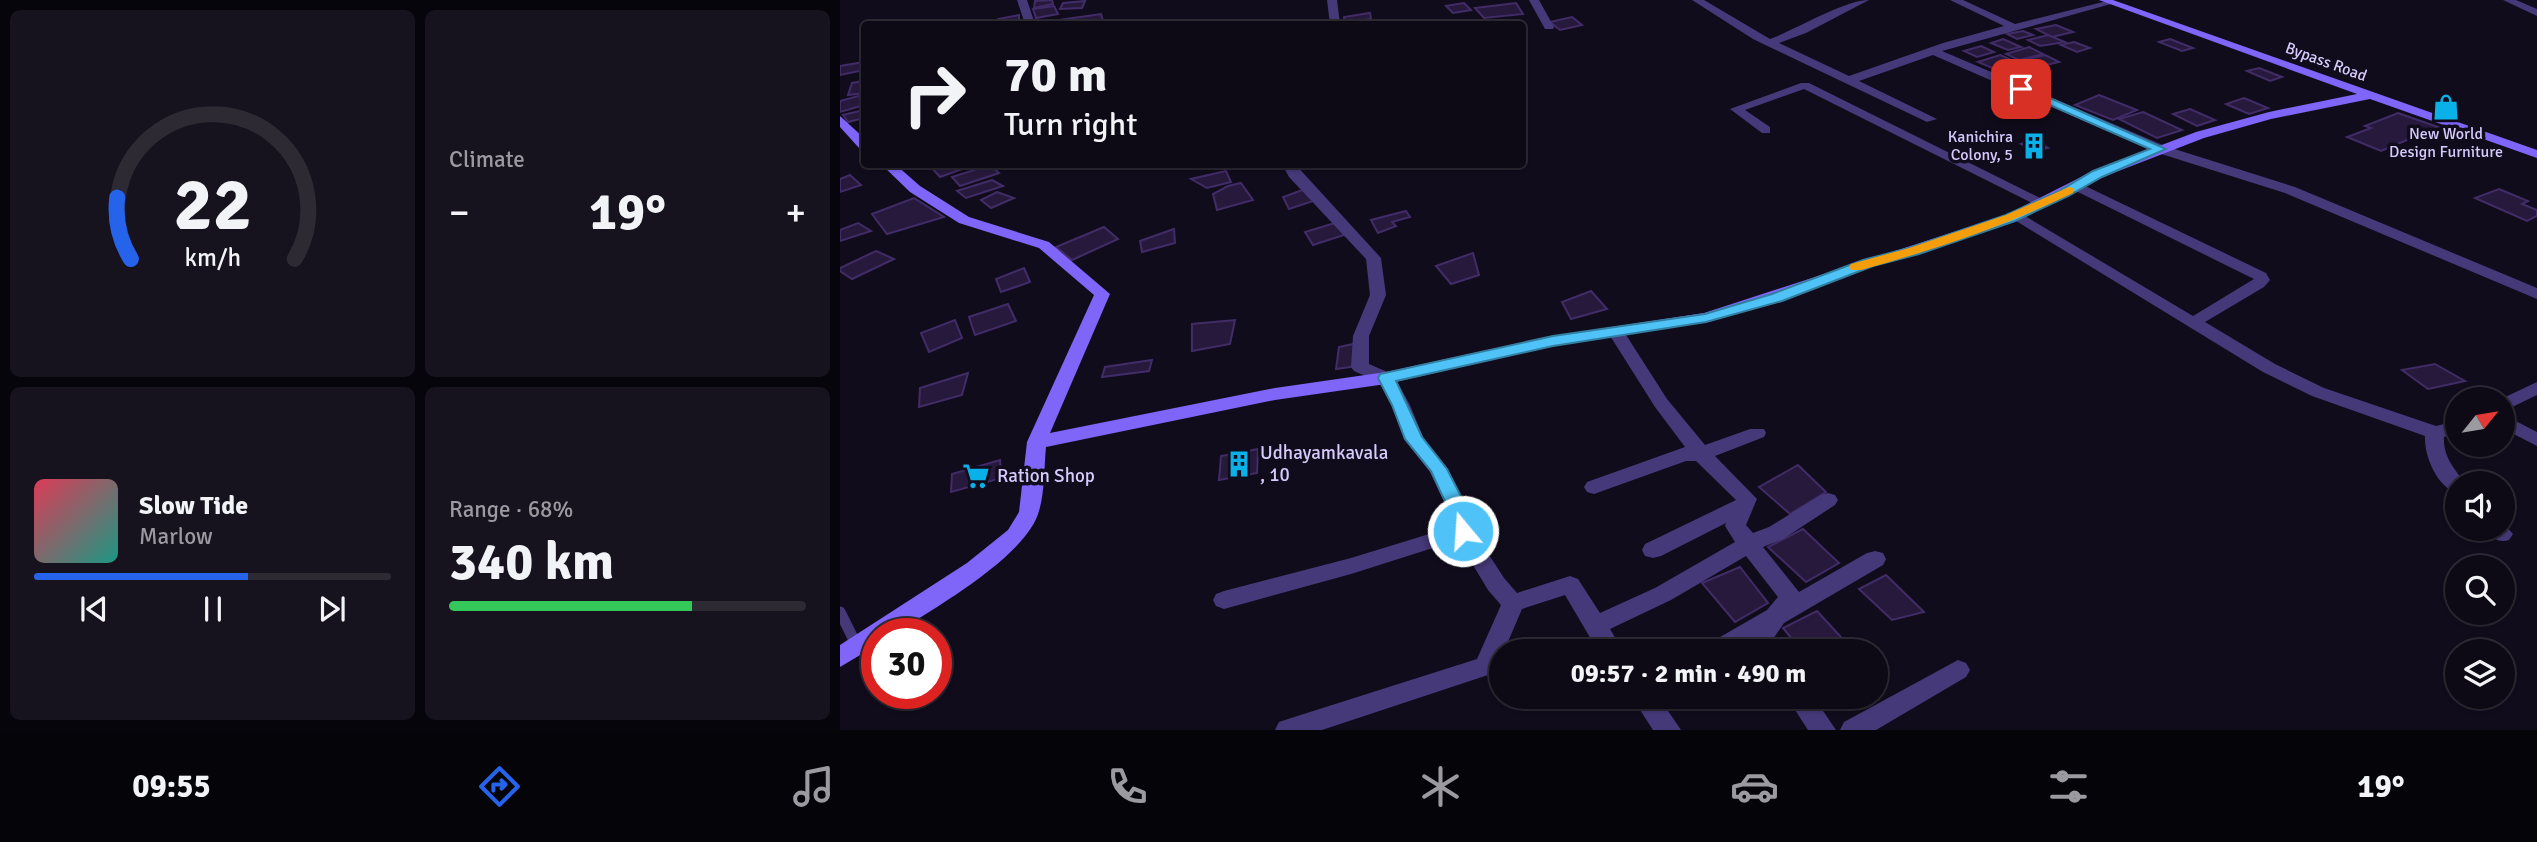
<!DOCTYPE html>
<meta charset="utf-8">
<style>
:root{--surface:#0d0915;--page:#16121e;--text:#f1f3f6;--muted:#9a9aa0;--line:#2d2a34;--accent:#2563eb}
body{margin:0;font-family:Signika,sans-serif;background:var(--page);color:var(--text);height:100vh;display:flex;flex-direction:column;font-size:26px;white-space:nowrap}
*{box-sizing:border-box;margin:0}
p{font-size:23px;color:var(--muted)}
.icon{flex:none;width:38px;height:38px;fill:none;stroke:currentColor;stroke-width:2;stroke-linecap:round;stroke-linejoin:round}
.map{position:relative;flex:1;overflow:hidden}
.panel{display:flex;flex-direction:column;gap:10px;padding:10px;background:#07050c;width:840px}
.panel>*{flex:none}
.banner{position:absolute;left:21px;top:21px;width:665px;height:147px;border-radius:7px;box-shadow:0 2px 5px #0004,0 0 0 2px var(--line);background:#0d0915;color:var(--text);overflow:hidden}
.needle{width:46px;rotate:60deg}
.controls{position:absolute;left:1605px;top:387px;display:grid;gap:14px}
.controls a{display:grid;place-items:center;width:70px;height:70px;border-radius:50%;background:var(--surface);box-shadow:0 2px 5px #0004,0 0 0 2px var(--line);font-size:35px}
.speed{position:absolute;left:21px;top:618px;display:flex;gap:14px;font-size:35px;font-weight:700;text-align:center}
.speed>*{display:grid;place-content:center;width:91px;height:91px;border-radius:50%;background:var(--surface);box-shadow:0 2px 5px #0004,0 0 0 2px var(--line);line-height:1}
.speed .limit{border:10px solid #d22;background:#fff;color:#111}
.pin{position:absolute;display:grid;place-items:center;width:60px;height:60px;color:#fff;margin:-30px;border-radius:14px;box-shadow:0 4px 10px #0006}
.me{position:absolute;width:77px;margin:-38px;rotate:342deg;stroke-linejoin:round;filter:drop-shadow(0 0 5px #0008)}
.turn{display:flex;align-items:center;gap:24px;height:147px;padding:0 28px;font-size:32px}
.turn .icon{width:91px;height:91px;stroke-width:2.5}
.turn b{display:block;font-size:49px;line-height:60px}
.big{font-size:52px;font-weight:700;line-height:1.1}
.panel .widget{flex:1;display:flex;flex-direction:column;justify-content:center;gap:10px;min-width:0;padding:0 24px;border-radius:10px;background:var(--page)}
.panel .dial{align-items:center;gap:0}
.dial svg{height:182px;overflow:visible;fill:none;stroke:var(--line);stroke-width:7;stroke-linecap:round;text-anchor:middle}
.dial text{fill:var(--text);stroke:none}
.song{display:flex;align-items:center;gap:21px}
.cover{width:84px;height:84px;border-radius:10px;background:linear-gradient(135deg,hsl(350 70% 55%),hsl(170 70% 35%))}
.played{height:7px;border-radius:4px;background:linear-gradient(90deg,var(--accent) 60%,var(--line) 60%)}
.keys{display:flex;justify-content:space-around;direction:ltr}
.heat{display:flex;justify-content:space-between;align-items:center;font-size:38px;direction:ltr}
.charge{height:10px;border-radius:5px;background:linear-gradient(90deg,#34c759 68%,var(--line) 0)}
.panel .tiles{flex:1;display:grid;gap:10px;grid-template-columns:repeat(2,1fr)}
.trip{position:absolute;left:649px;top:639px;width:399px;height:70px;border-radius:35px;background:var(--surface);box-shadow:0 2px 5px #0004,0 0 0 2px var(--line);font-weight:700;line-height:70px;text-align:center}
.menu{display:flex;height:112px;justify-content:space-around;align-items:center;background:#050408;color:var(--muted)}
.menu .icon{width:49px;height:49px}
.menu .selected{color:var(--accent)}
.menu b{font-size:32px;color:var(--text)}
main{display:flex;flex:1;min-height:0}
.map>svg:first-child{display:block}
</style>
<main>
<section class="panel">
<div class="tiles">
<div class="widget dial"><svg viewBox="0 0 100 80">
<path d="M14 69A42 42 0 1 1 86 69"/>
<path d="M14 69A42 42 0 0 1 8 42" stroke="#2563eb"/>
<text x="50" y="56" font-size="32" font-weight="700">22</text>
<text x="50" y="72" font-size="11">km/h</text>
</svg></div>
<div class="widget"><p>Climate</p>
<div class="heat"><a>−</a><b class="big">19°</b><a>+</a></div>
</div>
<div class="widget">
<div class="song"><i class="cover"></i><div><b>Slow Tide</b><p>Marlow</p></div></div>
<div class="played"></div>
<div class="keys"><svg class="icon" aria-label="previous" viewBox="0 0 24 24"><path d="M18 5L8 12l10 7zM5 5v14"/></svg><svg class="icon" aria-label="pause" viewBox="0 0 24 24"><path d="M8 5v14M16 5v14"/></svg><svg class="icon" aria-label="next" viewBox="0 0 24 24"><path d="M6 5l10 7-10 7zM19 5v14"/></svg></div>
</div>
<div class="widget"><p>Range · 68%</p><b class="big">340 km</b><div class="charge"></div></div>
</div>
</section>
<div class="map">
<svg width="1697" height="730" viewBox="0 0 1697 730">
<rect width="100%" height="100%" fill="#110c1c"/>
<g fill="#26193c" stroke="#412c67" stroke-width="2">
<polygon points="212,0 213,4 194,8 195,1"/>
<polygon points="245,1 242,8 220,9 223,3"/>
<polygon points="624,3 631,10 613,13 606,6"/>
<polygon points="676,3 683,14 644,18 635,8"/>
<polygon points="214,6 218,14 196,18 193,9"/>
<polygon points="530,13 531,19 505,23 504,17"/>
<polygon points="261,14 263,21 238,24 205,24 204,22"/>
<polygon points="179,15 179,22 158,24 158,19"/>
<polygon points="732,17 742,25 720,30 710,22"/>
<polygon points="1216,25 1233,32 1212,37 1196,29"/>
<polygon points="1183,31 1193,35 1177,39 1167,34"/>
<polygon points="1208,35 1225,42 1200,46 1188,40"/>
<polygon points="1163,39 1181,47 1168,50 1151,43"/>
<polygon points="1330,39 1353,48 1342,51 1319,42"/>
<polygon points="1234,42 1250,48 1237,52 1221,45"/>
<polygon points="1141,46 1154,52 1137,57 1124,51"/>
<polygon points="1189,47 1203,54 1179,60 1166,54"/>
<polygon points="1160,55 1174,61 1152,68 1138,62"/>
<polygon points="1205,55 1219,62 1198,67 1184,60"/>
<polygon points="24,62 24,70 0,75 0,66"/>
<polygon points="1179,63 1194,69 1169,76 1154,70"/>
<polygon points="1419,68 1442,77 1430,81 1407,71"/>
<polygon points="1186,73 1210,84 1192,89 1168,78"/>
<polygon points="24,81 24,93 8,95 12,83"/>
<polygon points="22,95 24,97 24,105 0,112 0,101"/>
<polygon points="1259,95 1297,110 1273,120 1235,105"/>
<polygon points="1404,98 1428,108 1409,114 1386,104"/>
<polygon points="1350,109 1375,120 1357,126 1333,114"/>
<polygon points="24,110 24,118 8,122 3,115"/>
<polygon points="1303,112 1342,130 1317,138 1279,119"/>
<polygon points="1558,113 1598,127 1541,151 1507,137 1531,128 1525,126"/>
<polygon points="1193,140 1208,148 1195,151 1181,144"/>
<polygon points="96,164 136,164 100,177 91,167"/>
<polygon points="150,165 159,173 120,186 112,177"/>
<polygon points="386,171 391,182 367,188 351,179"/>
<polygon points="10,175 21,185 0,192 0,179"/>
<polygon points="152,180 163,186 126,198 117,191"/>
<polygon points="401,183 413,200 377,210 373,194 388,186"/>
<polygon points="468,188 476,200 449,209 443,197"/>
<polygon points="1659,189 1688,201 1682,204 1697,210 1697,216 1687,221 1635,198"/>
<polygon points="157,192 174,198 151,208 141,200"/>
<polygon points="74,198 104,217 47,234 32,214"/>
<polygon points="566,211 570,217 552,222 556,226 538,233 531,220"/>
<polygon points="18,223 31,231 0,241 0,230"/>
<polygon points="495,223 504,235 473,245 465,232"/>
<polygon points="264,227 278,239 232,260 216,247"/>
<polygon points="334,229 335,243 302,252 300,241"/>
<polygon points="36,251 54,259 12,279 0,271 0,268"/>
<polygon points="633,253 639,275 611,284 596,266"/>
<polygon points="184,268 190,282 161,292 156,279"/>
<polygon points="751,291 767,309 731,319 722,302"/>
<polygon points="168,304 176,321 135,335 129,317"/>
<polygon points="115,320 122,338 89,352 81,333"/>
<polygon points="395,320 390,344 352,351 352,324"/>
<polygon points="517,343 518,366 496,369 499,347"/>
<polygon points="312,360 309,371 262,377 265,367"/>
<polygon points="1595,364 1625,381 1588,389 1562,370"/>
<polygon points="128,373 122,395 79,407 80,388"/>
<polygon points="418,449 417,473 379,480 381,456"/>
<polygon points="160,460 161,478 111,492 112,474"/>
<polygon points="958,465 986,492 950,514 919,487"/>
<polygon points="963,529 999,563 966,582 928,547"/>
<polygon points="900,567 928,603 895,622 862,583"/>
<polygon points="1046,575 1084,612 1052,620 1019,589"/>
<polygon points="977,611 1011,648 1006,651 962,651 943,628"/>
</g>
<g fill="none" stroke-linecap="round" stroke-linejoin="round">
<polyline stroke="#453979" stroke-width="11" points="0,612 17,646"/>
<g fill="#453979" fill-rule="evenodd">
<polygon points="177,0 187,0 195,24 185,24"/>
<polygon points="487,0 497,0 500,24 490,24"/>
<polygon points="689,0 699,0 714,27 713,29 705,29"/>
<path d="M852,0h12l66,39c27,-10 74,-39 99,-39l-63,33 -27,10 70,33 94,-33 61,-17 -54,-26h13l52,24 96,-24v4l-169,47 223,95 130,41 242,101v11l-252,-106 -130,-41 -222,-97 -74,26 78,38 -10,3 -174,-83z"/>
<polygon points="1663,0 1676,0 1697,9 1697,16"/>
<polygon points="961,83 969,83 1210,203 1203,207 1198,206 964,89 905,110 930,127 930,133 922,133 890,109"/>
<polygon points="442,164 455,164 541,258 546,295 529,336 529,364 552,374 555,378 570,405 583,437 608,469 628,510 633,530 664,578 677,593 730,576 738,579 760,613 815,588 895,542 885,526 886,523 821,556 813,558 805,556 802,550 805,544 896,500 856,461 846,461 754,494 747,492 744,487 747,482 845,447 815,407 767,331 775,326 781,327 827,399 865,445 910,429 924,429 926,433 924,437 875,456 917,499 906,525 913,533 929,527 981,495 988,493 995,495 998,500 995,505 943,539 923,547 959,592 1027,553 1035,551 1043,553 1046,559 1043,565 944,623 931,642 936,651 910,651 907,645 896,651 864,651 868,644 927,610 938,597 906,556 831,600 770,629 783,651 758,651 725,595 682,609 664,651 662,651 654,673 482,730 435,730 439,722 448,719 637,659 661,605 648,590 618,540 511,574 384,609 376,606 373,600 376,594 384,591 511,558 612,527 608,510 590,472 564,439 552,405 539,382 514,371 511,367 513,336 530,295 526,259 449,177"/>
<path d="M1237,182l189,91 4,7 -6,7 -59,35 70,42 49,24 112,38 21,-5v12l-13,4c-1,20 10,31 21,46h-8v10c-20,-6 -33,-37 -32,-57l-113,-40 -49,-24 -255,-156 7,-4 5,1 173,103 61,-37 -182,-90 -2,-3z"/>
<polygon points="1697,382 1697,395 1662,412 1661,399"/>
<polygon points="1662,414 1697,432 1697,446 1662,428"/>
<path d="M1662,522l11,12 -4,6c-11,3 -16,-1 -22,-12h15z"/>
<polygon points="1118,660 1126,663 1130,670 1126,677 1036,730 1000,730 1004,722"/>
<polygon points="791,696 818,696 841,730 813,730"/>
<polygon points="946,696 973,696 996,730 968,730"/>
</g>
<g fill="#7f65f8" fill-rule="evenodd">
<path d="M1259,0h14l424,150v8l-167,-59 -99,20 -67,19 -101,39 -87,44 -97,33 -46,12 -90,34 -71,21 -159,25 -167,38 -111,16 -229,47c-2,20 -1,44 -7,64 -12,45 -105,97 -145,123h-17v11l-37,22v-22l127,-82 41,-33 11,-18 8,-70 67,-147 -55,-47 -80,-25 -49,-31 -29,-28h14l25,22 49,31 80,25 61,52 -60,139 225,-45 111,-16 167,-36 151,-23 302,-98 87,-44 103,-39 73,-20 88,-18z"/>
<polygon points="0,116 24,138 24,149 19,148 0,127"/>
</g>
</g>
<polygon fill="#4fc3f7" stroke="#337fa1" stroke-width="2" points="1178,87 1185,87 1326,149 1262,177 1228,196 1175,221 1079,254 1033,266 942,301 866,322 713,346 556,381 582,437 607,469 628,510 633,531 630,536 617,536 609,510 591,471 565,439 552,405 538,378 540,374 713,336 865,314 932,294 1023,260 1069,248 1166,215 1219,191 1253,171 1310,149 1178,91"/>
<path fill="#f59e0b" d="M1229,187l4,1v5c-69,33 -139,57 -212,77h-10l-2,-3 2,-3 58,-16 97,-33z"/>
<defs>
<g id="shop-bare" transform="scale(2.1)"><path d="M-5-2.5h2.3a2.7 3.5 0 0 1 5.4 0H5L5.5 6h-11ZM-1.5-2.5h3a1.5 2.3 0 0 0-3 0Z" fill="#0ab1e8" stroke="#110c1c" stroke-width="2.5" paint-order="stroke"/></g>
<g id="building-bare" transform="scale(2.1)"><path d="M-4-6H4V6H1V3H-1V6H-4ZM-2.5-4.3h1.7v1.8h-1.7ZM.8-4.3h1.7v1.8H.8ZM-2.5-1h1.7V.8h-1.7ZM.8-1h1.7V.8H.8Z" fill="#0ab1e8" stroke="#110c1c" stroke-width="2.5" paint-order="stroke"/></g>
<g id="supermarket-bare" transform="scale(2.1)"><path d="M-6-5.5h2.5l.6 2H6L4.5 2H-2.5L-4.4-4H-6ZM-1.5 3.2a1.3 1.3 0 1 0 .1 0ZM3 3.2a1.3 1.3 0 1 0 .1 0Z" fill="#0ab1e8" stroke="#110c1c" stroke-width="2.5" paint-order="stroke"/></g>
</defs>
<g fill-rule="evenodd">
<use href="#shop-bare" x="1606" y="107"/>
<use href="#building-bare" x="1194" y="146"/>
<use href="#building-bare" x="399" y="464"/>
<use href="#supermarket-bare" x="136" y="476"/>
</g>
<g text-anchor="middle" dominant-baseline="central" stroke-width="7" stroke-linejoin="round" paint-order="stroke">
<g font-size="16" fill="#d7cafd" stroke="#110c1c">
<text transform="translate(1486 62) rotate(20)">Bypass Road</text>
</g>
<g font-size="16" fill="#d7cafd" stroke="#110c1c">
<text x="1606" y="134">New World<tspan x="1606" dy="18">Design Furniture</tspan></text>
<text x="1173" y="137" text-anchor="end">Kanichira<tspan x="1173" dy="18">Colony, 5</tspan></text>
</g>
<g font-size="19" fill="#d7cafd" stroke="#110c1c" text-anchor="start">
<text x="420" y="453">Udhayamkavala<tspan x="420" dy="22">, 10</tspan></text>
<text x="157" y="476">Ration Shop</text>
</g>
</g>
</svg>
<div class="controls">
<a><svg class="needle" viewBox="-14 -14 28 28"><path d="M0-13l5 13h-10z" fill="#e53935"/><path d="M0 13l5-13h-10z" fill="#9a9aa0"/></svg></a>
<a><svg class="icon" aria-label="sound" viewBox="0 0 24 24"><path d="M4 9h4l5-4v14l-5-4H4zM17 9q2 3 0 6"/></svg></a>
<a><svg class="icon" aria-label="search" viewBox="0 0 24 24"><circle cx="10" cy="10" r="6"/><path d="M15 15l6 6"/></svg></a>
<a><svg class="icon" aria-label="layers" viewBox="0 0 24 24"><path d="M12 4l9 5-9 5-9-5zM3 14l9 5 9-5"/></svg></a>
</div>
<div class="speed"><div class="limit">30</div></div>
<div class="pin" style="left:1181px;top:89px;background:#d93025"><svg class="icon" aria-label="arrive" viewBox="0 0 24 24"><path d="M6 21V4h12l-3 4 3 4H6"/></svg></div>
<svg class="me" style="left:623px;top:531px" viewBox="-20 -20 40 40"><circle r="17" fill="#4fc3f7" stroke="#fff" stroke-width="3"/><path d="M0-11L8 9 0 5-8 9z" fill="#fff"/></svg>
<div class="trip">09:57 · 2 min · 490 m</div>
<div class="banner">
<div class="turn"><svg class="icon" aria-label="right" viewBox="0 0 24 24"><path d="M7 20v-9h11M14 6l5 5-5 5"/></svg><div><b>70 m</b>Turn right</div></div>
</div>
</div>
</main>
<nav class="menu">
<b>09:55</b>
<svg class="icon selected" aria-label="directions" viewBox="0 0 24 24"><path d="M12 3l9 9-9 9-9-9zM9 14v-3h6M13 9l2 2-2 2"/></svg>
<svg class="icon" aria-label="music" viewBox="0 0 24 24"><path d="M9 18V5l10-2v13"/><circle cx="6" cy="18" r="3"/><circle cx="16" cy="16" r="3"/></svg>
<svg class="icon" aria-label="phone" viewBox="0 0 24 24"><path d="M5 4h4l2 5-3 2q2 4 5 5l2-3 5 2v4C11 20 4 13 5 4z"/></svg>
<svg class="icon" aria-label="climate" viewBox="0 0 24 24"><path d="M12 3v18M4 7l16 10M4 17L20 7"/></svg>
<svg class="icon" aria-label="car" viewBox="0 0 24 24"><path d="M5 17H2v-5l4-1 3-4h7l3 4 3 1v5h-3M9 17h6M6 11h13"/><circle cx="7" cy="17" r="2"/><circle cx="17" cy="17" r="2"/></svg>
<svg class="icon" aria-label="filters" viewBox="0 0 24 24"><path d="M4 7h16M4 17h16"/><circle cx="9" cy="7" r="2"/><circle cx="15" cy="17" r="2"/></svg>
<b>19°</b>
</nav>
